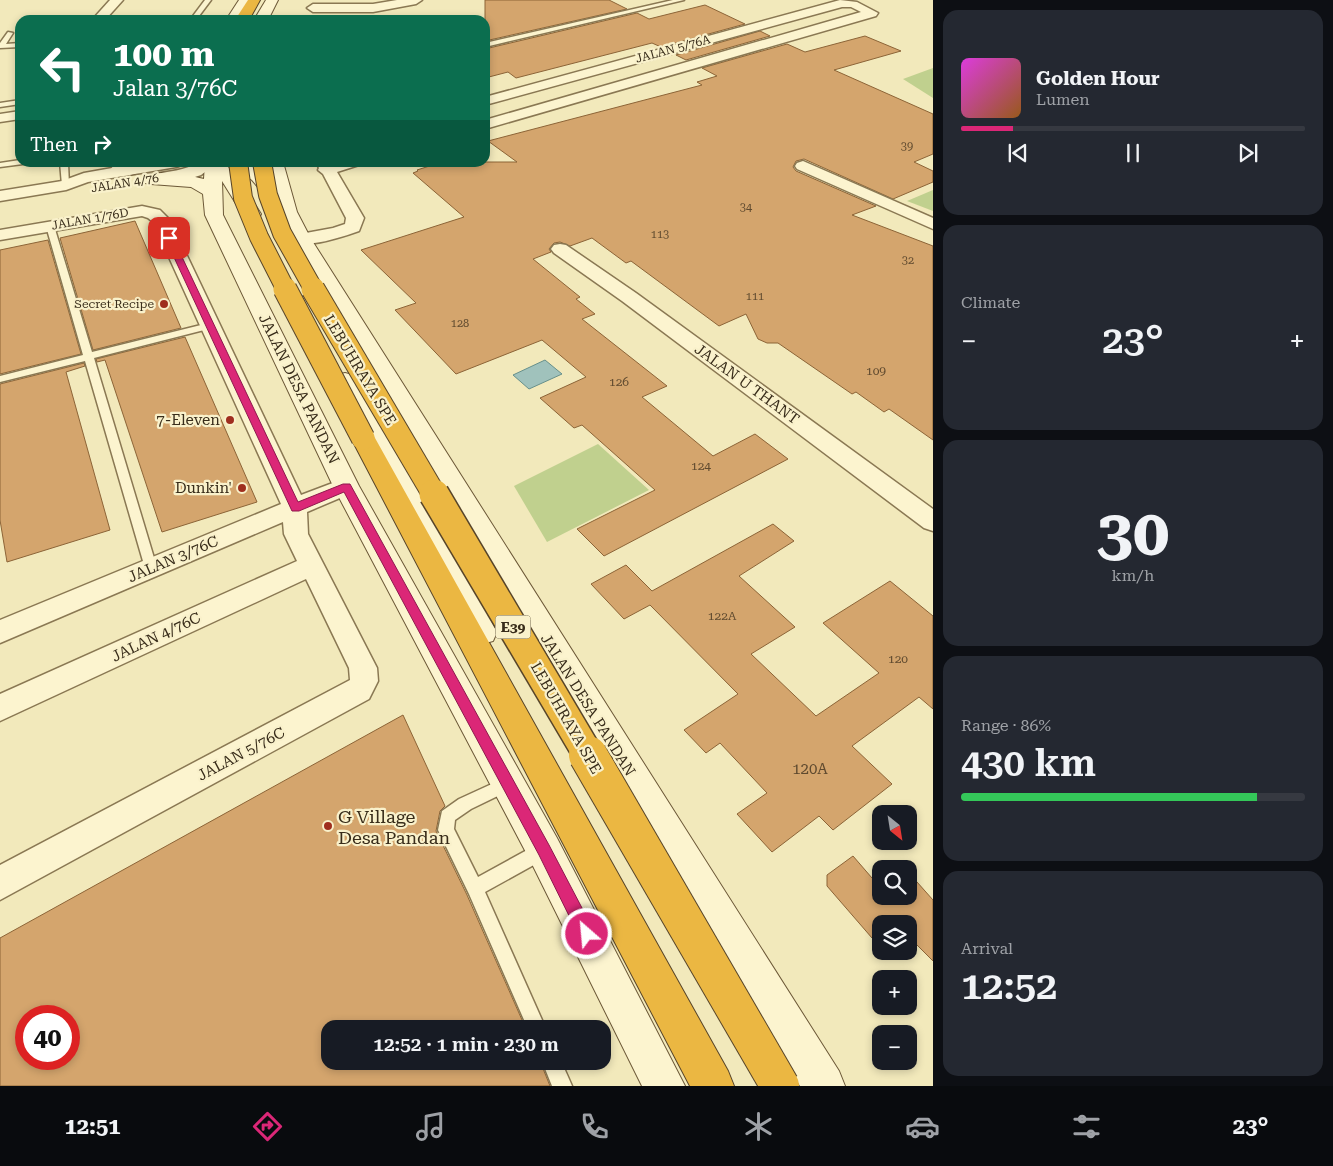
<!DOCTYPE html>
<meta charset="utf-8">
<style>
:root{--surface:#171b24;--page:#242831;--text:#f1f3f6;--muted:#9ea1a6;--line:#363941;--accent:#db2777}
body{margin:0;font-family:"Roboto Serif",serif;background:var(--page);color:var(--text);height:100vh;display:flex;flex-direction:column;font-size:19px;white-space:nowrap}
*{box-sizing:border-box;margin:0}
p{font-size:16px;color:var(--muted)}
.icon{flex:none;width:28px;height:28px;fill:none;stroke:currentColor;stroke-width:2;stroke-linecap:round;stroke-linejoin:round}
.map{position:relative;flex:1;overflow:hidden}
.drawer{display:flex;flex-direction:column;gap:10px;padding:10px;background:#0d0f14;width:400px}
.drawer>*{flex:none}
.top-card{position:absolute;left:15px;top:15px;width:475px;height:152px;border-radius:15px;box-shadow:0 2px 8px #0003;background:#0b6e4f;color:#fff;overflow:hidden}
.needle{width:32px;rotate:150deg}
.controls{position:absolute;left:872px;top:805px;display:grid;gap:10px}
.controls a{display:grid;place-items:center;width:45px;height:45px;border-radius:10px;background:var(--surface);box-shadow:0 2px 8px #0003;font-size:25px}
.speed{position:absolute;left:15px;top:1005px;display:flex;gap:10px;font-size:25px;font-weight:700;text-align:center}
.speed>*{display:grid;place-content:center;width:65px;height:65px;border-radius:50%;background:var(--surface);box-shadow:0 2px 8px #0003;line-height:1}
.speed .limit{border:8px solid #d22;background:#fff;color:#111}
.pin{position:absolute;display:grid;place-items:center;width:42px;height:42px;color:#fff;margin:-21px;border-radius:10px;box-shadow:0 2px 8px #0006}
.me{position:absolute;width:55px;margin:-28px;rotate:333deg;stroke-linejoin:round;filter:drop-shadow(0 0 4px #0008)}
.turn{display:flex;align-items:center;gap:18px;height:105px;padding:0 15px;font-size:22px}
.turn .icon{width:65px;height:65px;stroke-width:2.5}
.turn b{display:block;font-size:35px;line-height:42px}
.then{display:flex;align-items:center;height:48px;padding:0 15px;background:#0003;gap:10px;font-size:19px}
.big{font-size:38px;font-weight:600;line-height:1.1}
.drawer .tile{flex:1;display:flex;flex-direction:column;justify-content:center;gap:8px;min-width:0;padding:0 18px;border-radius:15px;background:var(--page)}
.drawer .dial{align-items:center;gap:0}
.dial b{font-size:65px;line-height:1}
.song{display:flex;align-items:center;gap:15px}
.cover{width:60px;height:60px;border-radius:8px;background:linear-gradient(135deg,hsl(300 70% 55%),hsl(30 70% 35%))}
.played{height:5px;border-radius:2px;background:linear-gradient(90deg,var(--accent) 15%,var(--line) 15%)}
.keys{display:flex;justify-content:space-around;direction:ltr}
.heat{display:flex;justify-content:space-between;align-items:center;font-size:28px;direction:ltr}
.charge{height:8px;border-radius:4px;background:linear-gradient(90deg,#34c759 86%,var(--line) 0)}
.trip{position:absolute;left:321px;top:1020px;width:290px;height:50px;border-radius:15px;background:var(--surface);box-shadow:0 2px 8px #0003;font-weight:600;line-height:50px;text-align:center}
.tab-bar{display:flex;height:80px;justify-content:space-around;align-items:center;background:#090b0e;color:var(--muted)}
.tab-bar .icon{width:35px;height:35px}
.tab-bar .active{color:var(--accent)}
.tab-bar b{font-size:22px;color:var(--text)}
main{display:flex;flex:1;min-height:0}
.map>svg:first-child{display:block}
</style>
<main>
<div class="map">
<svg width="933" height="1086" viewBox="0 0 933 1086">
<rect width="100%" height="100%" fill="#f2e9bb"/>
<g fill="#c0d08e">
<polygon points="933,68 933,98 903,79"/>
<polygon points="933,190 933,211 907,201"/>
<polygon points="598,444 649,490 547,542 514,486"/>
</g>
<polygon fill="#a0c2bc" stroke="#67908b" points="545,360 562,374 529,389 513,375"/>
<g fill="#d4a56d" stroke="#8c6437" fill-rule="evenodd">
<polygon points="485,0 609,0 627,9 485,41"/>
<polygon points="705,5 745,24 661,47 652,43 516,78 508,72 485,78 485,49 637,13 649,19"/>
<polygon points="760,31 770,36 686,60 676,55"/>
<polygon points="865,36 901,51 834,70 933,114 933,154 914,162 933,171 933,182 893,199 804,159 796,161 793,167 796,171 876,206 852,215 933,246 933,440 889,409 884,412 856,392 852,394 778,343 767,343 758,339 746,314 719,326 631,261 626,263 592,238 570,246 560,242 554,243 549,249 551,252 533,259 580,297 576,299 595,314 582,319 667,386 642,397 713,456 755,434 788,459 604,556 577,529 655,490 582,425 574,428 540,398 586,377 542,340 456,374 395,310 416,303 361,250 464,217 413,173 418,171 417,170 442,162 517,162 488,141 702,85 697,82 717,76 702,68 787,44 805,52"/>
<polygon points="135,221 181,328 93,350 60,238"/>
<polygon points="48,240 81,354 0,374 0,250"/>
<polygon points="185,337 257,502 162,532 105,360 97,362 96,359"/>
<polygon points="84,363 85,366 66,372 110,530 7,562 0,520 0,384"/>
<polygon points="773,524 794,541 739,576 795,627 751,654 816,716 879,673 823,623 890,581 933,616 933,709 919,697 852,746 892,784 833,830 819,816 772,852 737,814 767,793 720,743 706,753 684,730 738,694 650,605 624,619 591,584 626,565 652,591"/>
<path d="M403,715l42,91 -5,5 -4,20 31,64 59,134h-196v32h210l10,25h-550v-148zM26,1016h43v43h-43z"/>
<polygon points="853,856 872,878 881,872 881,896 909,896 909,873 933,900 933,961 909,937 909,924 895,924 893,922 881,924 881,932 872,938 827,886 827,875"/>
</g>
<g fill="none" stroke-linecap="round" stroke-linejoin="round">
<g stroke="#8a7853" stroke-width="3">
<g id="lane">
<polygon points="205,0 211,0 196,20 190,20"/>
<polygon points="673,0 684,0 485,47 485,43"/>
<polygon points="8,32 13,33 6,44 20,43 20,47 0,48 0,43"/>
<polygon points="20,100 20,104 0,107 0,103"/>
<polygon points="20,160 20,162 23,164 0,167 0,163"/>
<polygon points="60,162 68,162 69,187 62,185"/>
<polygon points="116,162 124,162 115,175 109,175 108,173"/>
<polygon points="50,223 54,226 92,352 209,323 214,326 212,328 94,358 157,568 156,572 146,572 145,568 85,361 0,382 0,376 83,355 46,226"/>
<polygon points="507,777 512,779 515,784 512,789 471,809 455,820 454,829 478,877 538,844 544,842 550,844 552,850 550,856 485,892 546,1029 528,1029 469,894 438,830 442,811 459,799"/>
<polygon points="542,1061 561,1061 572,1086 552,1086"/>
</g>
</g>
<g stroke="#8a7853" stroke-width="3">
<g id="street">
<polygon points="110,0 123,0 105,20 92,20"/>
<polygon points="397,0 422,0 416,4 373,12 313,12 307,8 313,4 373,4"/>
<polygon points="840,0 857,2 878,13 876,16 485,129 485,120 861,12 851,7 842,7 485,105 485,97"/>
<polygon points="20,111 20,119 0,122 0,114"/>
<polygon points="803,161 933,218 933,229 797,169 795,166 797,163"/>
<polygon points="146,162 183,162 182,165 176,167 88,182 66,190 0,201 0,191 62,181 84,173"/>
<path d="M199,162h19l-17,13 -6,2 -37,6 -6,-2 -2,-3 2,-3c16,-4 33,-4 47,-13z"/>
<path d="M316,162h44l-1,3 -22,7 27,46 -5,13c-17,6 -47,16 -64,12l-3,-4 3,-4 38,-7 12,-4 1,-6 -23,-44 -5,-4 1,-2z"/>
<polygon points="142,206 160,210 170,220 301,495 346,478 354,480 358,486 354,492 307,512 308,534 377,668 378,681 369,699 0,900 0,865 350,680 349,668 306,579 0,721 0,694 297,561 284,534 283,522 0,643 0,620 281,504 153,222 148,218 142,216 0,240 0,230"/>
<polygon points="560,244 566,245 636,293 933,509 933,531 924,528 622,301 554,253 551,249 554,245"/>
</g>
</g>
<g stroke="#6c5837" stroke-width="2">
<g id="secondary">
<polygon points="239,0 251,0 240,20 226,20"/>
<polygon points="266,0 278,0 268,20 254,20"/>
<path d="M130,162h26l-2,4c-11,4 -25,12 -37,9l-3,-4 3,-4z"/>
<path d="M205,162h44l21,16 -4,-16h17l14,50 14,27 528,832 6,15h-45l-509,-847 -14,-33 -4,-1 -21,-25 -13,-9 -11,-4 12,14 21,33 -2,4 -7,2 -7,-2 -23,-37 1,34 136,271 198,352 128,248h-43l-111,-224 -198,-376 -128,-271 -2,-21 -12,-7 -40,-3 -6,-1 -3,-4 3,-4c18,-4 41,-1 59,4z"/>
<polygon points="345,373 353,375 357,380 437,521 497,632 493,641 482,644 471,641 411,521 333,380 337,375"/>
</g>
</g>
<g stroke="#574429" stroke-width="2">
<g id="highway">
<polygon points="248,0 260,0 249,20 235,20"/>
<polygon points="363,430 372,432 375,438 728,1071 734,1086 690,1086 351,438 354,432"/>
</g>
</g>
<use href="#lane" fill="#fcf4cf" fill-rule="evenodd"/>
<use href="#street" fill="#fcf4cf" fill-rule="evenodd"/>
<use href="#secondary" fill="#fcf4cf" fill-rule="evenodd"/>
<use href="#highway" fill="#ebb742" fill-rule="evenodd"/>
<g stroke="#574429" stroke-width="20" stroke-linecap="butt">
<g id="highway-bridge-far3">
<polyline points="238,162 243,198 259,237 286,290"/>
<polyline points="262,162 268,195 282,233 314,290"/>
</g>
</g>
<g stroke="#574429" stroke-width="25" stroke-linecap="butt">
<g id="highway-bridge-far2">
<polyline points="285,289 363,438"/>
<polyline points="313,289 435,496"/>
</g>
</g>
<g stroke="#574429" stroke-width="32" stroke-linecap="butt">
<polyline id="highway-bridge-far1" points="434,494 589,756"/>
</g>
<g stroke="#574429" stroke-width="40" stroke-linecap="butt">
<polyline id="highway-bridge" points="588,755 780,1086"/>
</g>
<use href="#highway-bridge-far3" stroke="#ebb742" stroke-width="18"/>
<use href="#highway-bridge-far2" stroke="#ebb742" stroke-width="23"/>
<use href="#highway-bridge-far1" stroke="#ebb742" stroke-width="29"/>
<use href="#highway-bridge" stroke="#ebb742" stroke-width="38"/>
</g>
<polygon fill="#db2777" stroke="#8e194d" points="169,235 173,238 298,502 343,484 350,484 549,845 593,929 595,934 593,940 587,942 581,940 539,855 344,492 299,511 292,511 165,238"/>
<g fill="#9f2e1e" stroke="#f9f1cb" stroke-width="2">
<circle cx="164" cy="304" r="5"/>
<circle cx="230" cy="420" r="5"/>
<circle cx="242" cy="488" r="5"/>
<circle cx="328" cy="826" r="5"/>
</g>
<g text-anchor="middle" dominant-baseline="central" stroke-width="4.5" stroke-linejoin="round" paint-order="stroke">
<g font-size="11" fill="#5f4a2f">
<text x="907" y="146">39</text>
<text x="746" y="207">34</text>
<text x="660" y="234">113</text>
<text x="908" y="260">32</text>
<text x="755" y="296">111</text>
<text x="460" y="323">128</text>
</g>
<g font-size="12" fill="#382c1a" stroke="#f9f1cb">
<text transform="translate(673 49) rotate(-15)">JALAN 5/76A</text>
<text transform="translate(125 183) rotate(-9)">JALAN 4/76</text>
<text transform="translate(90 219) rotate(-10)">JALAN 1/76D</text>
</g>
<g font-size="12" fill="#382c1a" stroke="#f9f1cb" text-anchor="end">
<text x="154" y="304">Secret Recipe</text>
</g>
<g font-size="12" fill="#5f4a2f">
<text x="876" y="371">109</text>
<text x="619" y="382">126</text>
<text x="701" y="466">124</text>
<text x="722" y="616">122A</text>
<text x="898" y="659">120</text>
</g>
<rect fill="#f9f1cb" stroke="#72674f" stroke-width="1" x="495.5" y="615.5" width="35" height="23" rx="4"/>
<g font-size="14" font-weight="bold" fill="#382c1a">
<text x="513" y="627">E39</text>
</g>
<g font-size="15" fill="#382c1a" stroke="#f9f1cb">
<text transform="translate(360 370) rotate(59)">LEBUHRAYA SPE</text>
<text transform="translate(747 384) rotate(36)">JALAN U THANT</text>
<text transform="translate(299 389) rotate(64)">JALAN DESA PANDAN</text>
<text transform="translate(173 559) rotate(-23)">JALAN 3/76C</text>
<text transform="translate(156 637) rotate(-25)">JALAN 4/76C</text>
<text transform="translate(588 705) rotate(58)">JALAN DESA PANDAN</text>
<text transform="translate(566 718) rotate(60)">LEBUHRAYA SPE</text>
<text transform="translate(241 754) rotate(-28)">JALAN 5/76C</text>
</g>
<g font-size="15" fill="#382c1a" stroke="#f9f1cb" text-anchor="end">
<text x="220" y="420">7-Eleven</text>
<text x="232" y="488">Dunkin'</text>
</g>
<g font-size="15" fill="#5f4a2f">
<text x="810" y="769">120A</text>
</g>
<g font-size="18" fill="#382c1a" stroke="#f9f1cb" text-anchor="start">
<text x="338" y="816">G Village<tspan x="338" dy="21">Desa Pandan</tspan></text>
</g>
</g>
</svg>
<div class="controls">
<a><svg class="needle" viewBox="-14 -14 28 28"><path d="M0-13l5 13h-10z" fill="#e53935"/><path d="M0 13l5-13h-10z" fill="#9ea1a6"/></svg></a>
<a><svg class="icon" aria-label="search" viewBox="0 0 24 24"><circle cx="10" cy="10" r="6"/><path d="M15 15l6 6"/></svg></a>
<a><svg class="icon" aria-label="layers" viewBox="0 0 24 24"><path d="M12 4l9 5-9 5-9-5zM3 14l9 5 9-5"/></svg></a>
<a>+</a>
<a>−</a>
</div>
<div class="speed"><div class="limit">40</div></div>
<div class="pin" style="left:169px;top:238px;background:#d93025"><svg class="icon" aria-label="arrive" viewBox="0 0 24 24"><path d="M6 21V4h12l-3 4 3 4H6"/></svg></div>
<svg class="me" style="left:587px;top:934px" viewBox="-20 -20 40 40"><circle r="17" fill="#db2777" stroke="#fff" stroke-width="3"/><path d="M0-11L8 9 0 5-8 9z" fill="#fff"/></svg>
<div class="trip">12:52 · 1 min · 230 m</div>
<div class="top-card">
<div class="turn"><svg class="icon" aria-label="left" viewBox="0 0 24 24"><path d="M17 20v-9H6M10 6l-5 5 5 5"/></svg><div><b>100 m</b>Jalan 3/76C</div></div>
<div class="then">Then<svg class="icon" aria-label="right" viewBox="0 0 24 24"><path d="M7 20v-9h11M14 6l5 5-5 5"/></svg></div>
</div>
</div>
<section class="drawer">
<div class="tile">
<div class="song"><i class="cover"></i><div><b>Golden Hour</b><p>Lumen</p></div></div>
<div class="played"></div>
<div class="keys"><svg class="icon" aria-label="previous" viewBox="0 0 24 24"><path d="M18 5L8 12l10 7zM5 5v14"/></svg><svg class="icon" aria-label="pause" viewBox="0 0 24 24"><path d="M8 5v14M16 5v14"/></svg><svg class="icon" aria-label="next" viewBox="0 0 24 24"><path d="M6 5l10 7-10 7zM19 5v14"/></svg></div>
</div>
<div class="tile"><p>Climate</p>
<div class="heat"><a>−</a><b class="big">23°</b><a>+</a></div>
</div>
<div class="tile dial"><b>30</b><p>km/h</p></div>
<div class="tile"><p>Range · 86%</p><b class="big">430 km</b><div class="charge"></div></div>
<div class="tile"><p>Arrival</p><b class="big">12:52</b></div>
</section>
</main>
<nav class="tab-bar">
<b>12:51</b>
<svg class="icon active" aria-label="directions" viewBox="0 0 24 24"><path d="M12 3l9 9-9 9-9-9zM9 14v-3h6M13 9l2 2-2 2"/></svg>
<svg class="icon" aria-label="music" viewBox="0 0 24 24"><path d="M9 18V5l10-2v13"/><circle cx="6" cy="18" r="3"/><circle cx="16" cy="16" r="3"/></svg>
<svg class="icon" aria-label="phone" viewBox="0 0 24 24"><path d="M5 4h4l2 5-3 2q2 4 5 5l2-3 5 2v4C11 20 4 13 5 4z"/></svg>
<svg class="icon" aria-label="climate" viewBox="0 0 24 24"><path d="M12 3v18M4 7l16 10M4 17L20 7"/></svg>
<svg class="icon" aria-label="car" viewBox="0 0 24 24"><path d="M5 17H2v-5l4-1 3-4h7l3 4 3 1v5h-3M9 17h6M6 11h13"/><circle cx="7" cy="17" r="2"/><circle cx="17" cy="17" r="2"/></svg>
<svg class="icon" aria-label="filters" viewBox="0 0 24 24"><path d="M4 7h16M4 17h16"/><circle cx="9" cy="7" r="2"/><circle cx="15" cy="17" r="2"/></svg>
<b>23°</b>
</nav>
